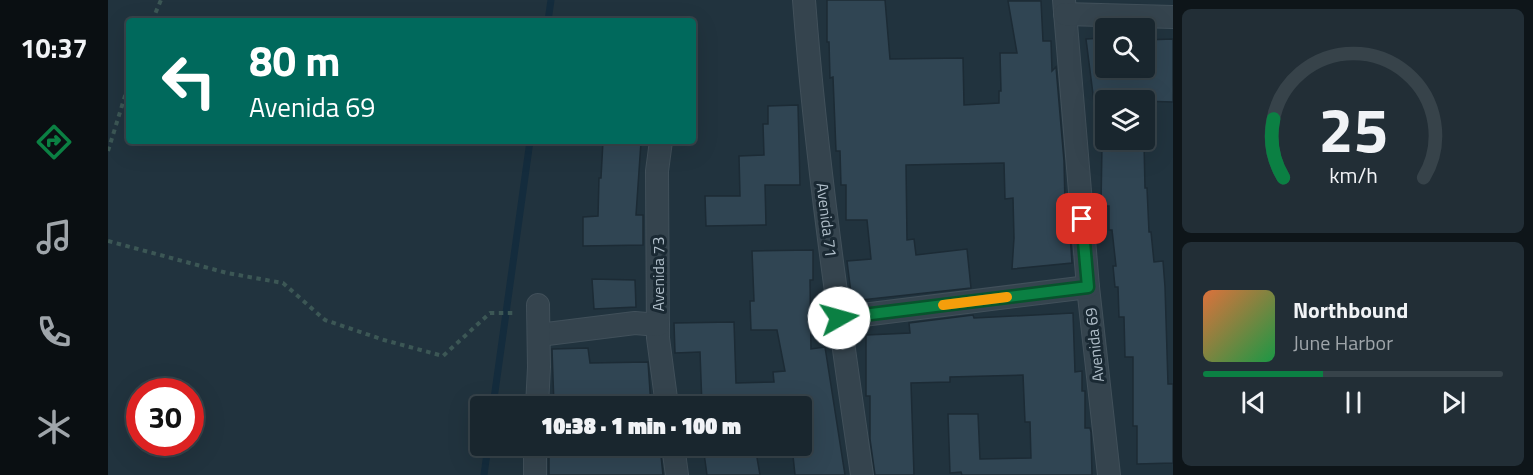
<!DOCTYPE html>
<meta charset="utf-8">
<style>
:root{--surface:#19262e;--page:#222e36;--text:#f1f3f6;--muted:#9fa5aa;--line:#37434a;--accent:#0b8043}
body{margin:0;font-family:"Titillium Web",sans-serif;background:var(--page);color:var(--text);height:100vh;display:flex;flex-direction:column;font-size:22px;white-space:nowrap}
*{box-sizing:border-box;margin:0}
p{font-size:20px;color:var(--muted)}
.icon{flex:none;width:33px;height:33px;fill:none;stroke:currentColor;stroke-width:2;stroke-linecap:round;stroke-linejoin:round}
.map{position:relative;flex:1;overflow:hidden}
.drawer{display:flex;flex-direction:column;gap:9px;padding:9px;background:#0e1519;width:360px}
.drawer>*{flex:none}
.guide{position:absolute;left:18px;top:18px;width:570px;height:126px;border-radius:6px;box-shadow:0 6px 24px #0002,0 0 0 2px var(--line);background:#00695c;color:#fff;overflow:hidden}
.buttons{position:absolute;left:987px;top:18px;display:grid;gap:12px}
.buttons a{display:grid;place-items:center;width:60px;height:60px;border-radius:6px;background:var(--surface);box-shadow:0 6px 24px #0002,0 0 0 2px var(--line);font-size:30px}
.speed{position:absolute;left:18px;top:378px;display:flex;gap:12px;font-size:30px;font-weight:700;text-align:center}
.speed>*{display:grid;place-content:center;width:78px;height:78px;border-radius:50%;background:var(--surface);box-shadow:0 6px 24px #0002,0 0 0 2px var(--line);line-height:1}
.speed .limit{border:9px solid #d22;background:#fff;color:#111}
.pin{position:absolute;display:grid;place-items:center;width:51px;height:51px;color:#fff;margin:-26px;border-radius:12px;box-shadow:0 3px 9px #0006}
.me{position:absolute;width:66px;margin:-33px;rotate:83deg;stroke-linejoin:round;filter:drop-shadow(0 0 4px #0008)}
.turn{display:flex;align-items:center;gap:21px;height:126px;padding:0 24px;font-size:27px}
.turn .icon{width:78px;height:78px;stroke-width:2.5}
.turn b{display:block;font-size:42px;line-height:51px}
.drawer .card{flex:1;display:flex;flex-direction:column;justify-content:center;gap:9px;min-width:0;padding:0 21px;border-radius:9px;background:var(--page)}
.drawer .dial{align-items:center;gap:0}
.dial svg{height:156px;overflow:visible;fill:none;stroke:var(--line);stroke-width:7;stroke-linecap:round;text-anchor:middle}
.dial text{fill:var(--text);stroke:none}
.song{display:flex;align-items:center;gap:18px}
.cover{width:72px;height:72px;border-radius:9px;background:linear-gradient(135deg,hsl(20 70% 55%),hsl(140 70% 35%))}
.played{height:6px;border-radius:3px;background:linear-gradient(90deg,var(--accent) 40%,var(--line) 40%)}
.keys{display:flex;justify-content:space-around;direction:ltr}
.trip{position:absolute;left:362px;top:396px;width:342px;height:60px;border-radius:6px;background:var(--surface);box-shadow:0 6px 24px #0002,0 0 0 2px var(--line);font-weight:800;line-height:60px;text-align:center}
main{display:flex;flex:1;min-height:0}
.dock{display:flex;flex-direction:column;width:108px;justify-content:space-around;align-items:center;background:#0a0f12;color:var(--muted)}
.dock .icon{width:42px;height:42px}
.dock .active{color:var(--accent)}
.dock b{font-size:27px;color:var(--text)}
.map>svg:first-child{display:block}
</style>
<main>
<nav class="dock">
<b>10:37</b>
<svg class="icon active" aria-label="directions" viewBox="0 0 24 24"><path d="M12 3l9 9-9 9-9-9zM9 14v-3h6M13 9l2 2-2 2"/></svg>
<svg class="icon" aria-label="music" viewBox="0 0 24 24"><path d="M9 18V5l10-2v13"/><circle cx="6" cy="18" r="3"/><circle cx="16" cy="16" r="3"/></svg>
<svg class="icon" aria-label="phone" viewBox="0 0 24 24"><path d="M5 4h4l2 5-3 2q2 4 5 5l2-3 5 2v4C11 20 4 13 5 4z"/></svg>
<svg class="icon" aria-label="climate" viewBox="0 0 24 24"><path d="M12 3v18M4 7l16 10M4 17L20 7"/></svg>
</nav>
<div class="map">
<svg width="1065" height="475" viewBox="0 0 1065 475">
<rect width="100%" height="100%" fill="#21333e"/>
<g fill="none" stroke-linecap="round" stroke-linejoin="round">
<g stroke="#142c3d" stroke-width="7">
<polyline points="440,21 443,0"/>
<polyline points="385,406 422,141"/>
<polyline points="376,475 380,446"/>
</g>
</g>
<g fill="#304553" stroke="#1c2b35" stroke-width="1.5">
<polygon points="719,0 777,0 782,59 855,58 856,105 891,103 891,91 893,91 892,53 909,53 900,1 933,1 935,41 943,41 944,71 948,67 956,161 957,204 960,204 964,263 904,269 906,238 905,198 897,199 896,163 798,165 799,240 806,239 808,255 859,249 863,288 744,301 739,261 763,259 759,220 738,220 738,185 733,185 732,151 728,151 725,77 722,78 721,42 719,42"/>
<polygon points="996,38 998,68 1036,68 1036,40 1065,39 1065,102 998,100 986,102 978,39"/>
<polygon points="690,105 692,185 657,185 658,225 598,226 597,196 632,196 631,156 656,155 655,124 660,124 660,106"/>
<polygon points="495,141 533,142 528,215 535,215 535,245 475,246 475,217 490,216 491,178 493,178"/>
<polygon points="1036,143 1037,188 1039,188 1041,232 1043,232 1046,262 1055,261 1057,287 1060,384 1065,384 1065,463 1029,464 1029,426 1025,426 1025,357 1017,357 1016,317 1011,317 1010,287 1007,287 1005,266 1008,266 1004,230 1001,230 1001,206 993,206 994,144"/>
<polygon points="705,250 705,280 702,280 703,349 717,347 737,475 687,475 684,446 693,446 693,406 594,406 592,352 567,353 566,323 626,322 628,383 666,382 665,372 677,371 669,330 643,330 642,301 646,301 644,251"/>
<polygon points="484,279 527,280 528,307 486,309"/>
<polygon points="965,313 967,372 974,371 974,391 977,391 977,428 982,428 983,432 984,475 854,475 853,472 842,473 840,414 870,414 872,459 923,458 922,422 917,422 915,375 842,377 842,382 803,383 806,475 767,475 762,439 762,396 758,396 758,335 802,333 801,323 865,315 866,318"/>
<polygon points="480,348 482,363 540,362 543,406 446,406 444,349"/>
<polygon points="441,446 552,446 555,475 441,475"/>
<polygon points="595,446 647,446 652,475 599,475"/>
</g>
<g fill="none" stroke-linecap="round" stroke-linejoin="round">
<g stroke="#41505a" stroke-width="24">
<g id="minor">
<path d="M696,0c12,159 35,317 58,475"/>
<polyline points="956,0 980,287 1001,475"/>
<polyline points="957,14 1065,17"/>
<polyline points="553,141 549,171 550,338 559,406"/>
<polyline points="731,318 980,287"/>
<polyline points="431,335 527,323 550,325"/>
<polyline points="429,406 431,367 430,305"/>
<polyline points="427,446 427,475"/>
<polyline points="565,446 569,475"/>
</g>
</g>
<g stroke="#3c5755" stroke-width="4" stroke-dasharray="4.5 4.5" stroke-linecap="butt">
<polyline points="44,21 53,0"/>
<polyline points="0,151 21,83"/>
<polyline points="0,241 119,273 175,283 217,320 276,340 335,356 382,313 408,313"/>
</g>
<use href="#minor" stroke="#35444e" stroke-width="22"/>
</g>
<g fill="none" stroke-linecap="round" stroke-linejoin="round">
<g stroke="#07532c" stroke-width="15">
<polyline id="route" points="731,318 980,287 974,219"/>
</g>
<use href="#route" stroke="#0b8043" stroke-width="10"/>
<polyline stroke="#f59e0b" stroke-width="10" points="835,305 899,297"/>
</g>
<g text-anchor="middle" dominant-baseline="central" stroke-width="6" stroke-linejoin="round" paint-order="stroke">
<g font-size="16" fill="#b1bfca" stroke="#1a2933">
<text transform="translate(719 220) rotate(83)">Avenida 71</text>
<text transform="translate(550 274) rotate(-90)">Avenida 73</text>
<text transform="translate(986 345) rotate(-96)">Avenida 69</text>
</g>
</g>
</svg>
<div class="buttons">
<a><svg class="icon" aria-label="search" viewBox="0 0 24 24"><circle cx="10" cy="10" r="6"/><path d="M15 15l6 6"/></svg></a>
<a><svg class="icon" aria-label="layers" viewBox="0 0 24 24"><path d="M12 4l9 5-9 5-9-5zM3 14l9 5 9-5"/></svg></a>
</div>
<div class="speed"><div class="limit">30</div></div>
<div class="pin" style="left:974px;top:219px;background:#d93025"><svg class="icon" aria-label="arrive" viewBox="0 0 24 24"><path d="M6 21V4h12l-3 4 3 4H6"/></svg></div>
<svg class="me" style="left:731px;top:318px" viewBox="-20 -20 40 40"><circle r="19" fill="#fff"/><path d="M0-13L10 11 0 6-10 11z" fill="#0b8043"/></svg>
<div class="trip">10:38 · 1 min · 100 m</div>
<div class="guide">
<div class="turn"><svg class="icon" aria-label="left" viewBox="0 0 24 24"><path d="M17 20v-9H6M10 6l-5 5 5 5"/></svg><div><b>80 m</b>Avenida 69</div></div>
</div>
</div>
<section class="drawer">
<div class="card dial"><svg viewBox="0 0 100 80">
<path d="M14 69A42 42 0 1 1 86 69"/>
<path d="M14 69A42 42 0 0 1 9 39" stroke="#0b8043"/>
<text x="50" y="56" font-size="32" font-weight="700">25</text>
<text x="50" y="72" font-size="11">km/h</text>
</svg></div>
<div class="card">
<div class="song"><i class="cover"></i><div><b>Northbound</b><p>June Harbor</p></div></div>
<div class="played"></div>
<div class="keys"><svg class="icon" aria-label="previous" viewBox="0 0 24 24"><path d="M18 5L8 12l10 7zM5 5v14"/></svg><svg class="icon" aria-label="pause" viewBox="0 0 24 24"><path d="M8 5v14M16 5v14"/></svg><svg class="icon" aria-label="next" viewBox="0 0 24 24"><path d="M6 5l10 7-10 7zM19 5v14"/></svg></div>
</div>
</section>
</main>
